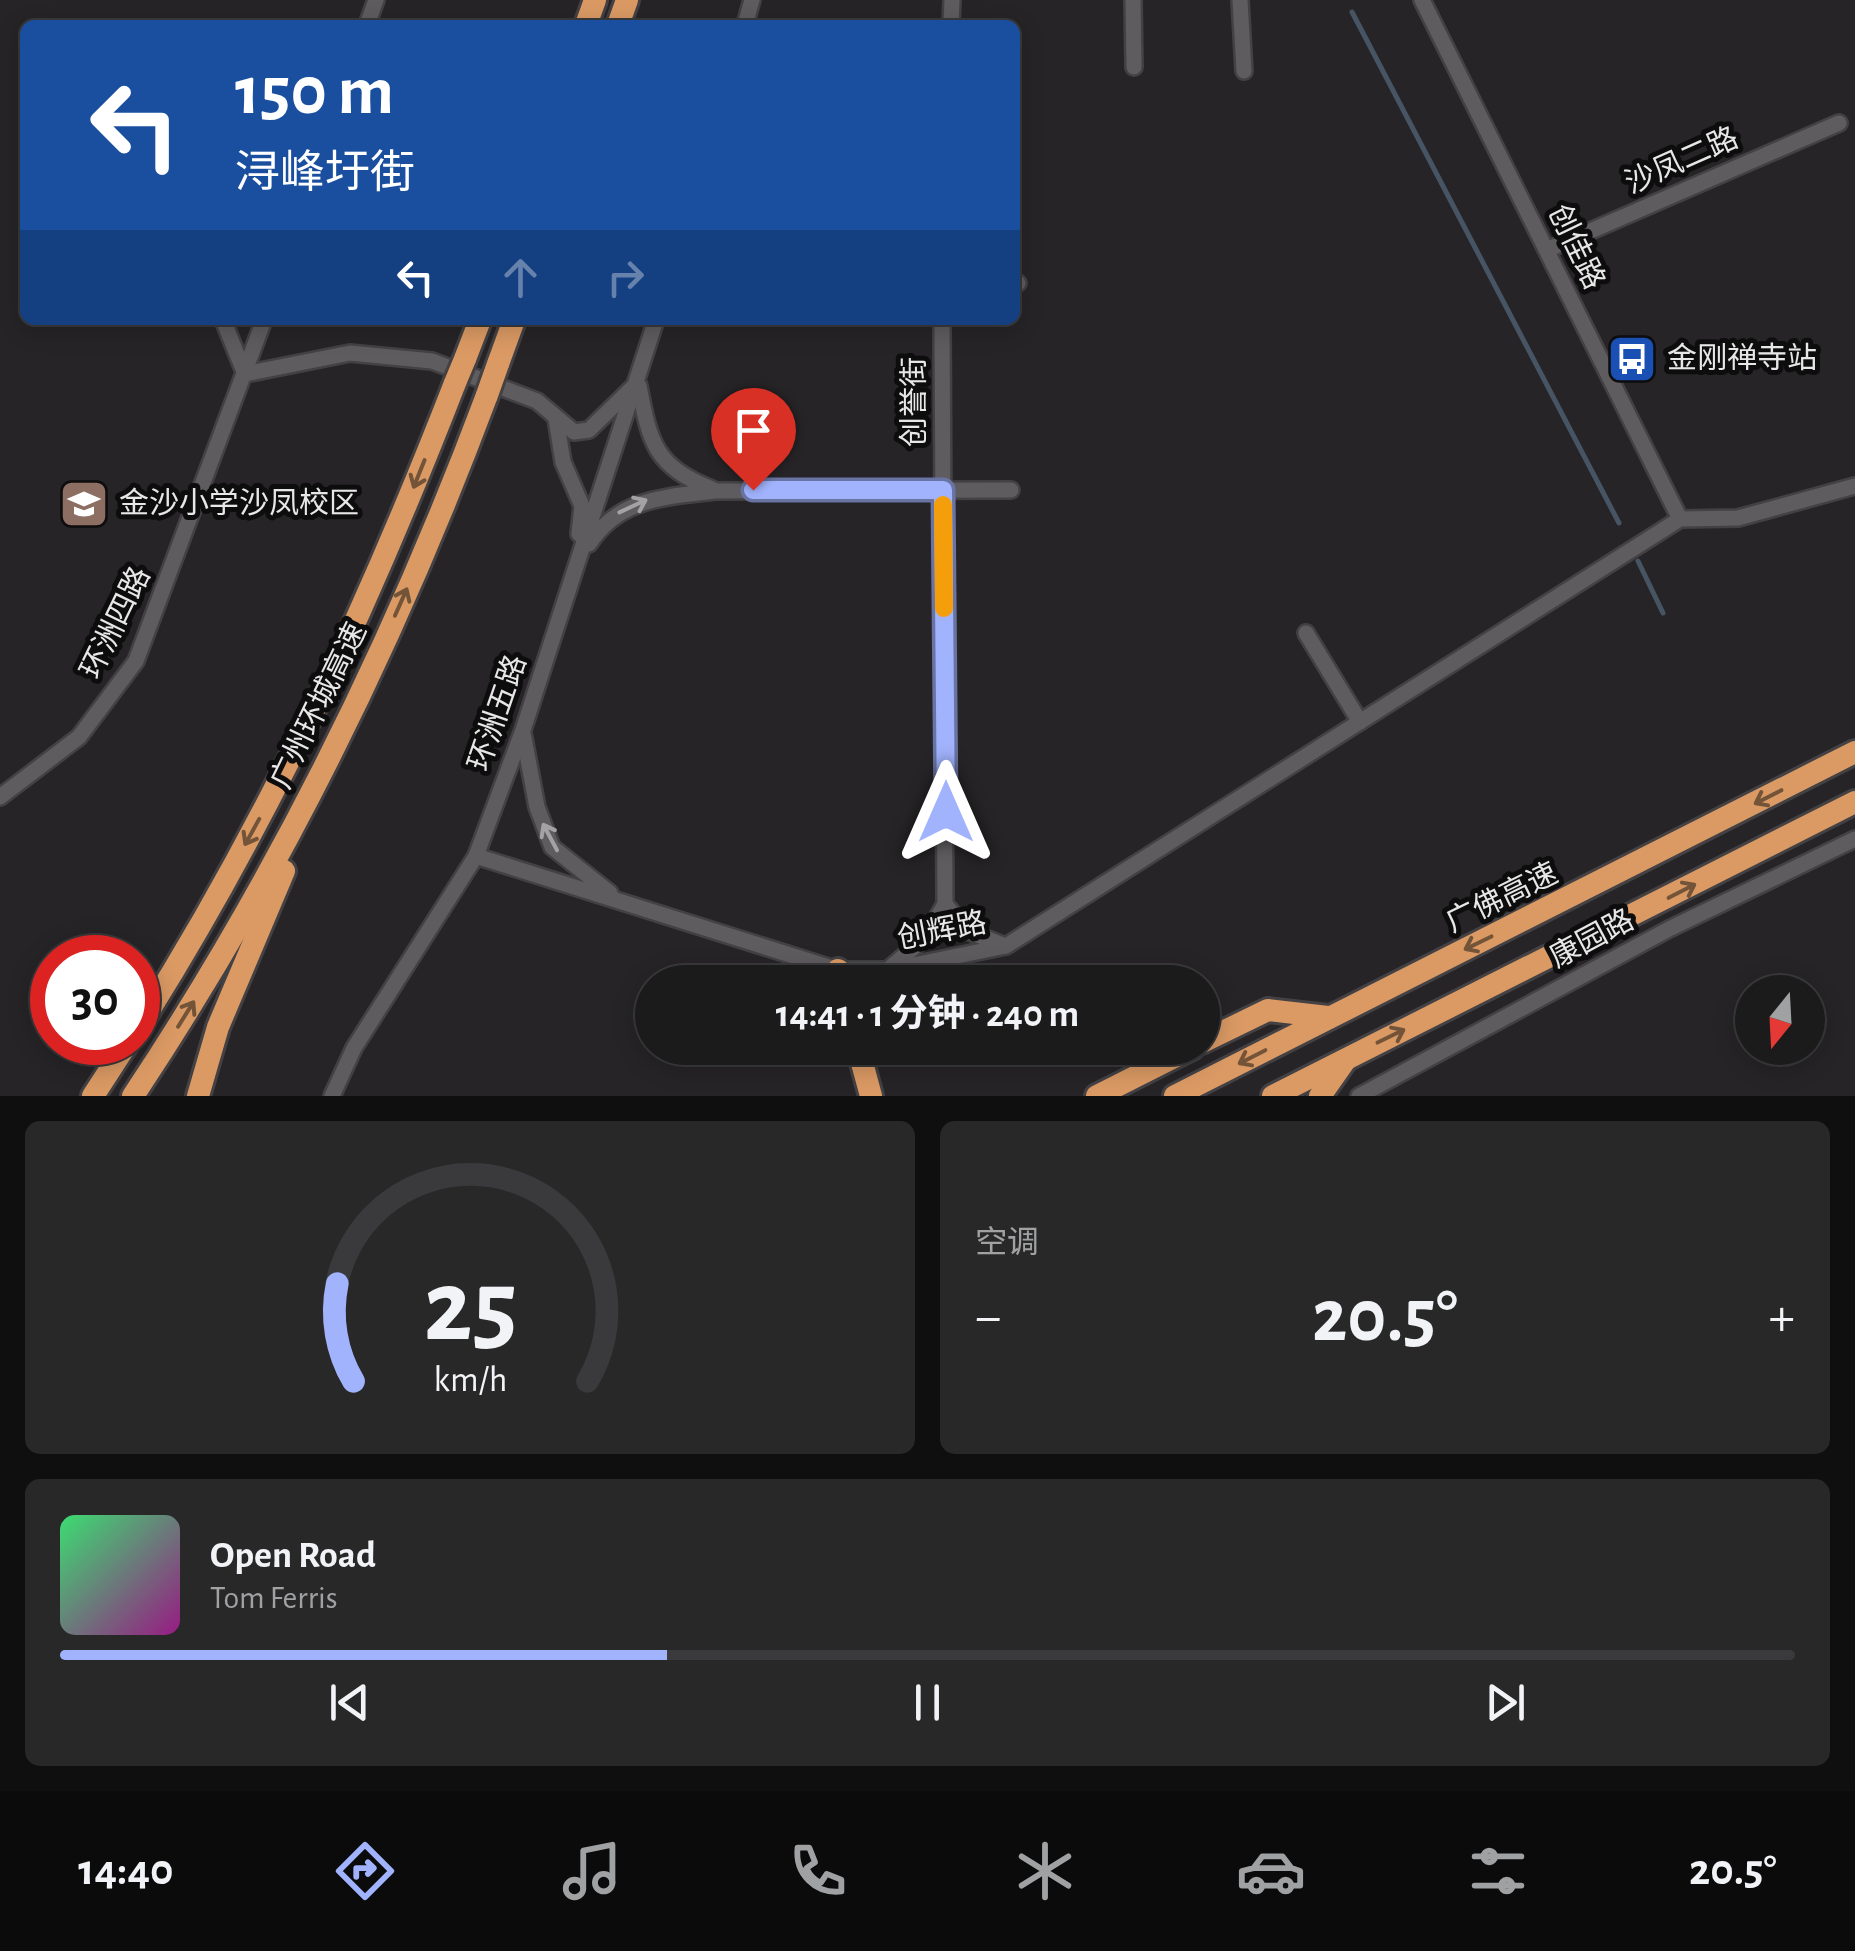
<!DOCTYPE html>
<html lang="zh">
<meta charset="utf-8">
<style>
:root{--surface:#1c1b1c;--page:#292829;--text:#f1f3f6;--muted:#a0a1a3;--line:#3a393b;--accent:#a1b3fd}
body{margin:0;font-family:"Alegreya Sans","Noto Sans SC",sans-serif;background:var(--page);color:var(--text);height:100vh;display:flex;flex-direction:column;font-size:38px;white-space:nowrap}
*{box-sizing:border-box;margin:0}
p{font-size:32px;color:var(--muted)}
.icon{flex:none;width:55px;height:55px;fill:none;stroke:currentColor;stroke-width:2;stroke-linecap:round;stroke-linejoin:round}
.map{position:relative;height:1096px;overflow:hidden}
.details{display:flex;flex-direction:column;gap:25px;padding:25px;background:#0f0f0f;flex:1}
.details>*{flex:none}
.banner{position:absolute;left:20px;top:20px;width:1000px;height:305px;border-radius:15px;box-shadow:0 5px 25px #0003,0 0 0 2px var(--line);background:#1a4fa0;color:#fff;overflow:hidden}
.needle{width:65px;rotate:198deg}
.fabs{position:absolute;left:1735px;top:975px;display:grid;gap:20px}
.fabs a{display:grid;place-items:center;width:90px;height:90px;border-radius:50%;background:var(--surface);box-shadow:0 5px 25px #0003,0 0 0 2px var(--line);font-size:50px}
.speed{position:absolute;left:30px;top:935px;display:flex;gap:20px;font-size:50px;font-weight:700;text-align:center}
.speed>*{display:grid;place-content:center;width:130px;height:130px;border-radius:50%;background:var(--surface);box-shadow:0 5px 25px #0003,0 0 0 2px var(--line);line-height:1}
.speed .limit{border:15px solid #d22;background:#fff;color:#111}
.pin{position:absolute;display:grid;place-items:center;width:85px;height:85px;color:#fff;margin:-102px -42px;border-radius:50% 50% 50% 0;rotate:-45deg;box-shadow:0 0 10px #0007}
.pin .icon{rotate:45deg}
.me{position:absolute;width:110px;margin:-55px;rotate:0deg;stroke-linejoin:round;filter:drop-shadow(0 0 8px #0008)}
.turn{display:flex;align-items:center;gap:35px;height:210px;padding:0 50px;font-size:45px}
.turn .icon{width:130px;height:130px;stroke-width:2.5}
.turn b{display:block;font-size:70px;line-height:85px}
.lanes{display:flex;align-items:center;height:95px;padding:0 50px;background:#0003;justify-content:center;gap:50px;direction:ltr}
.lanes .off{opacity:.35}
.big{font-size:75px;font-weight:700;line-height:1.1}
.details .card{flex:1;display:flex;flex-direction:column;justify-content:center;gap:15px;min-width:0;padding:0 35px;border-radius:15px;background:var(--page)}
.details .dial{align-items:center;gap:0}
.dial svg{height:260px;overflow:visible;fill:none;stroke:var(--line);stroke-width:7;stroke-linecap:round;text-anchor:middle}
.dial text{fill:var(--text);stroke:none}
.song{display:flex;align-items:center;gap:30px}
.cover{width:120px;height:120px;border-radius:15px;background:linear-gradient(135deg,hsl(140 70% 55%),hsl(310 70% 35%))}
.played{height:10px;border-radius:5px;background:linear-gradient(90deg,var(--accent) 35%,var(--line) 35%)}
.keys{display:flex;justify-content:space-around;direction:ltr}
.heat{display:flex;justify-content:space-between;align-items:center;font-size:55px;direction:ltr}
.details .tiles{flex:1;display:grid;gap:25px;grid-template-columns:1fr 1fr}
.card:last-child{grid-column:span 2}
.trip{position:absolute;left:635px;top:965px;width:585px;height:100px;border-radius:50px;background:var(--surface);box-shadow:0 5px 25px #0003,0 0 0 2px var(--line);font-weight:700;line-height:100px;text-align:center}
.tab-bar{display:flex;height:160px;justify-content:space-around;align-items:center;background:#0b0b0b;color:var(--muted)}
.tab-bar .icon{width:70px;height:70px}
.tab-bar .active{color:var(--accent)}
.tab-bar b{font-size:45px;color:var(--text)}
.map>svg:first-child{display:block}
</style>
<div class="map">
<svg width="1855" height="1096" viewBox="0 0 1855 1096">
<rect width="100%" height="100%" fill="#262426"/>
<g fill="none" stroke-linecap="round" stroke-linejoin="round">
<g stroke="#465464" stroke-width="5">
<polyline points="1352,12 1619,523"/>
<polyline points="1638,561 1663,613"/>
</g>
<g stroke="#434143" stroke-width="20">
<g id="minor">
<polyline points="1133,0 1134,67"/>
<polyline points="1240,0 1244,71"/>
<polyline points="1422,0 1680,519"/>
<polyline points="367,25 376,0"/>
<polyline points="745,25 752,0"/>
<polyline points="951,25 952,0"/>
<polyline points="1547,250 1839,123"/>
<polyline points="1015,283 1018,283"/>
<polyline points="223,320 245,374 350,353 432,361 537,401 574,432 589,430 632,388"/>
<path d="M639,386c11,58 16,80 73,103"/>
<polyline points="556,419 563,462 582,506 579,534"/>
<path d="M589,544c30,-46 76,-47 126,-53l296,-1"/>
<polyline points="1306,633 1360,722"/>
<polyline points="523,733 537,807 552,847 610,893"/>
<polyline points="0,797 79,737 136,661 264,320"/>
<polyline points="476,856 838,970 889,970 1006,946 1680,519 1738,518 1855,486"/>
<polyline points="945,904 968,931 1005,946"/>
<polyline points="891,967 925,938 945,904 942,320"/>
<polyline points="332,1096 354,1048 476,856 523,730 656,320"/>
<polyline points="1359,1096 1669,929 1855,839"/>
</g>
</g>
<g stroke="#434143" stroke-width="28">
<g id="highway">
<polyline points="586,25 595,0"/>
<polyline points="618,25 627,0"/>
<polyline points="465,359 480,320"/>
<polyline points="498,364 514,320"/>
<polyline points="838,970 841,982"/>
<path d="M138,1028c129,-203 230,-421 317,-645"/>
<polyline points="1202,1042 1268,1010 1328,1017"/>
<polyline points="858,1048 871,1096"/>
<polyline points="93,1096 128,1042"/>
<path d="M133,1096c145,-218 262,-455 354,-701"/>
<polyline points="198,1096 218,1027 284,871"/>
<polyline points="1097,1096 1192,1048"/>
<polyline points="1175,1096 1855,752"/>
<polyline points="1273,1096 1855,802"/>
<polyline points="1320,1096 1344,1062"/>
</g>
</g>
<use href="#minor" stroke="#5f5c5f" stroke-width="15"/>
<use href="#highway" stroke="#db9a64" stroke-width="22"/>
<g stroke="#434143" stroke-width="28" stroke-linecap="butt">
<g id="highway-bridge">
<polyline points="455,383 465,359"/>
<polyline points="487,395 498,364"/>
</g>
</g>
<use href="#highway-bridge" stroke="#db9a64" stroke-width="22"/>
</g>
<defs><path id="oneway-shaft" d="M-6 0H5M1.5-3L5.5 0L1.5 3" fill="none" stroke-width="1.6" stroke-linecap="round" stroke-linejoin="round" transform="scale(2.5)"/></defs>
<g stroke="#745439">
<use href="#oneway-shaft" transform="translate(419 474) rotate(112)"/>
<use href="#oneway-shaft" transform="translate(401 602) rotate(-66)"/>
<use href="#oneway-shaft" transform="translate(1768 797) rotate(153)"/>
<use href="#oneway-shaft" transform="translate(252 832) rotate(119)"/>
<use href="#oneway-shaft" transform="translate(1682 891) rotate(-27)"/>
<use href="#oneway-shaft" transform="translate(1478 943) rotate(154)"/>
<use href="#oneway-shaft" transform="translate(186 1014) rotate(-58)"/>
<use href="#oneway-shaft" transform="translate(1391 1036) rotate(-26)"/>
<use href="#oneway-shaft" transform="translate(1252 1057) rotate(153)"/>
</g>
<g stroke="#a4a2a4">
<use href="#oneway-shaft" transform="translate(633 506) rotate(-25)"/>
<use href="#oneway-shaft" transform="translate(550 837) rotate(-118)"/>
</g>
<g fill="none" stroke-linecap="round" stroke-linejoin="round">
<g stroke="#6974a4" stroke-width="25">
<polyline id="route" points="753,490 943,490 946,812"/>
</g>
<use href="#route" stroke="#a1b3fd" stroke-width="18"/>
<polyline stroke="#f59e0b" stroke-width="18" points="943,505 944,608"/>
</g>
<defs>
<g id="bus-square" transform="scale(2.5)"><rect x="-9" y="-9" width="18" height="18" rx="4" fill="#1a4fb4" stroke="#0e0d0e"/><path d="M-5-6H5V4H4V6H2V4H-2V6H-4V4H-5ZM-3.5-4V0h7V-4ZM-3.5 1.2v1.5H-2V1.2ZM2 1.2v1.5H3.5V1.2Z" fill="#fff"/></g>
<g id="school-square" transform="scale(2.5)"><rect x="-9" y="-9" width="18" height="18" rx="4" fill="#8d6e63" stroke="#0e0d0e"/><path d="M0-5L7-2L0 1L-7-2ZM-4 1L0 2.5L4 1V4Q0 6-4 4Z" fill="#fff"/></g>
</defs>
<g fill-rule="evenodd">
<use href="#bus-square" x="1632" y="359"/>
<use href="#school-square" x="84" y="504"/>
</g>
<g text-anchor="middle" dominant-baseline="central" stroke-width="10" stroke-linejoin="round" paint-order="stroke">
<g font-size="30" fill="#e8e7e8" stroke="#0e0d0e">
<text transform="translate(1682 161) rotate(-24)">沙凤二路</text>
<text transform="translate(1576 247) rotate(64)">创佳路</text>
<text transform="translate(915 402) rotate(-90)">创誉街</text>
<text transform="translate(116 623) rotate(-64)">环洲四路</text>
<text transform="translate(319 706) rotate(-64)">广州环城高速</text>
<text transform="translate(498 713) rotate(-71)">环洲五路</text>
<text transform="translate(1502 898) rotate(-26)">广佛高速</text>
<text transform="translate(942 931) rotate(-11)">创辉路</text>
<text transform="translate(1592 939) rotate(-28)">康园路</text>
</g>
<g font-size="30" fill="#e8e7e8" stroke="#0e0d0e" text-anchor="start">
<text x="1667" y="359">金刚禅寺站</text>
<text x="119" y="504">金沙小学沙凤校区</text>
</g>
</g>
</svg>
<div class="fabs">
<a><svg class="needle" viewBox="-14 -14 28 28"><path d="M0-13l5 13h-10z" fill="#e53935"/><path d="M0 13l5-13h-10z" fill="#a0a1a3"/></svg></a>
</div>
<div class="speed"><div class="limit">30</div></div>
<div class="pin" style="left:753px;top:490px;background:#d93025"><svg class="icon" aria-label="arrive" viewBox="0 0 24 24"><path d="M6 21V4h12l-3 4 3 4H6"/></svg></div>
<svg class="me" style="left:946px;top:812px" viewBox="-20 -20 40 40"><path d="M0-17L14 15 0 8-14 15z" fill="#a1b3fd" stroke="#fff" stroke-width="4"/></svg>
<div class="trip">14:41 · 1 分钟 · 240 m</div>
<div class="banner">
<div class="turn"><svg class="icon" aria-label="left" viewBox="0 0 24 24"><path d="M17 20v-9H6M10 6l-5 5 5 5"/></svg><div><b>150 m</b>浔峰圩街</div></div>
<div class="lanes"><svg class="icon" aria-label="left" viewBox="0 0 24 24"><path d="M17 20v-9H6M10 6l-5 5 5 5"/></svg><svg class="icon off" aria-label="ahead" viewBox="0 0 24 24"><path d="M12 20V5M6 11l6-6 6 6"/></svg><svg class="icon off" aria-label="right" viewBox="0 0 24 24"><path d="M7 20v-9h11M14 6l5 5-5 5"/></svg></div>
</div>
</div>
<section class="details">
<div class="tiles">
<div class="card dial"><svg viewBox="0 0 100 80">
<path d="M14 69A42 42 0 1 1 86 69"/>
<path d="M14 69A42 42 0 0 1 9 39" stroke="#a1b3fd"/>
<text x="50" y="56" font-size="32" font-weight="700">25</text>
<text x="50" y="72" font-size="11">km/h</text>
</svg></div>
<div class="card"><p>空调</p>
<div class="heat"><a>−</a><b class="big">20.5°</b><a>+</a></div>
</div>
<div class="card">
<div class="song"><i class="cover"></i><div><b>Open Road</b><p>Tom Ferris</p></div></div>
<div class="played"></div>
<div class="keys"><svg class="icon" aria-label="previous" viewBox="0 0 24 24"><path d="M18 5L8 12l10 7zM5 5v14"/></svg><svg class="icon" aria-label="pause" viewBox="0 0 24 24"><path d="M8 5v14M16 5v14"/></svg><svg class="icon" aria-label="next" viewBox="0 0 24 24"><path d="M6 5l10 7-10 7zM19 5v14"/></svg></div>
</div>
</div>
</section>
<nav class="tab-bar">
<b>14:40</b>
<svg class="icon active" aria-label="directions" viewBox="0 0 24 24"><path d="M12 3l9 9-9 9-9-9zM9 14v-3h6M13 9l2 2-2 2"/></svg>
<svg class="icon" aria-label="music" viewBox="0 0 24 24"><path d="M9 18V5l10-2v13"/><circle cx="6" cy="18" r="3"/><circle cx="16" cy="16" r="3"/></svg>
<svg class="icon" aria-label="phone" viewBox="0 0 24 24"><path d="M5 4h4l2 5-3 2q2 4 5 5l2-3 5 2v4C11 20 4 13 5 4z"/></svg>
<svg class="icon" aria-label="climate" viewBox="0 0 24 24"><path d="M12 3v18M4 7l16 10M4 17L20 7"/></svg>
<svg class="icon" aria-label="car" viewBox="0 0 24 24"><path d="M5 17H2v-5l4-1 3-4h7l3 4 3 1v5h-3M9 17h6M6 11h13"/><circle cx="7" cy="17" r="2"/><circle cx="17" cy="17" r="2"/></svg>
<svg class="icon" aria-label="filters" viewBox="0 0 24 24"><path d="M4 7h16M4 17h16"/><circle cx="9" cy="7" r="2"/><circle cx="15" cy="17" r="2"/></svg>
<b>20.5°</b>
</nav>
